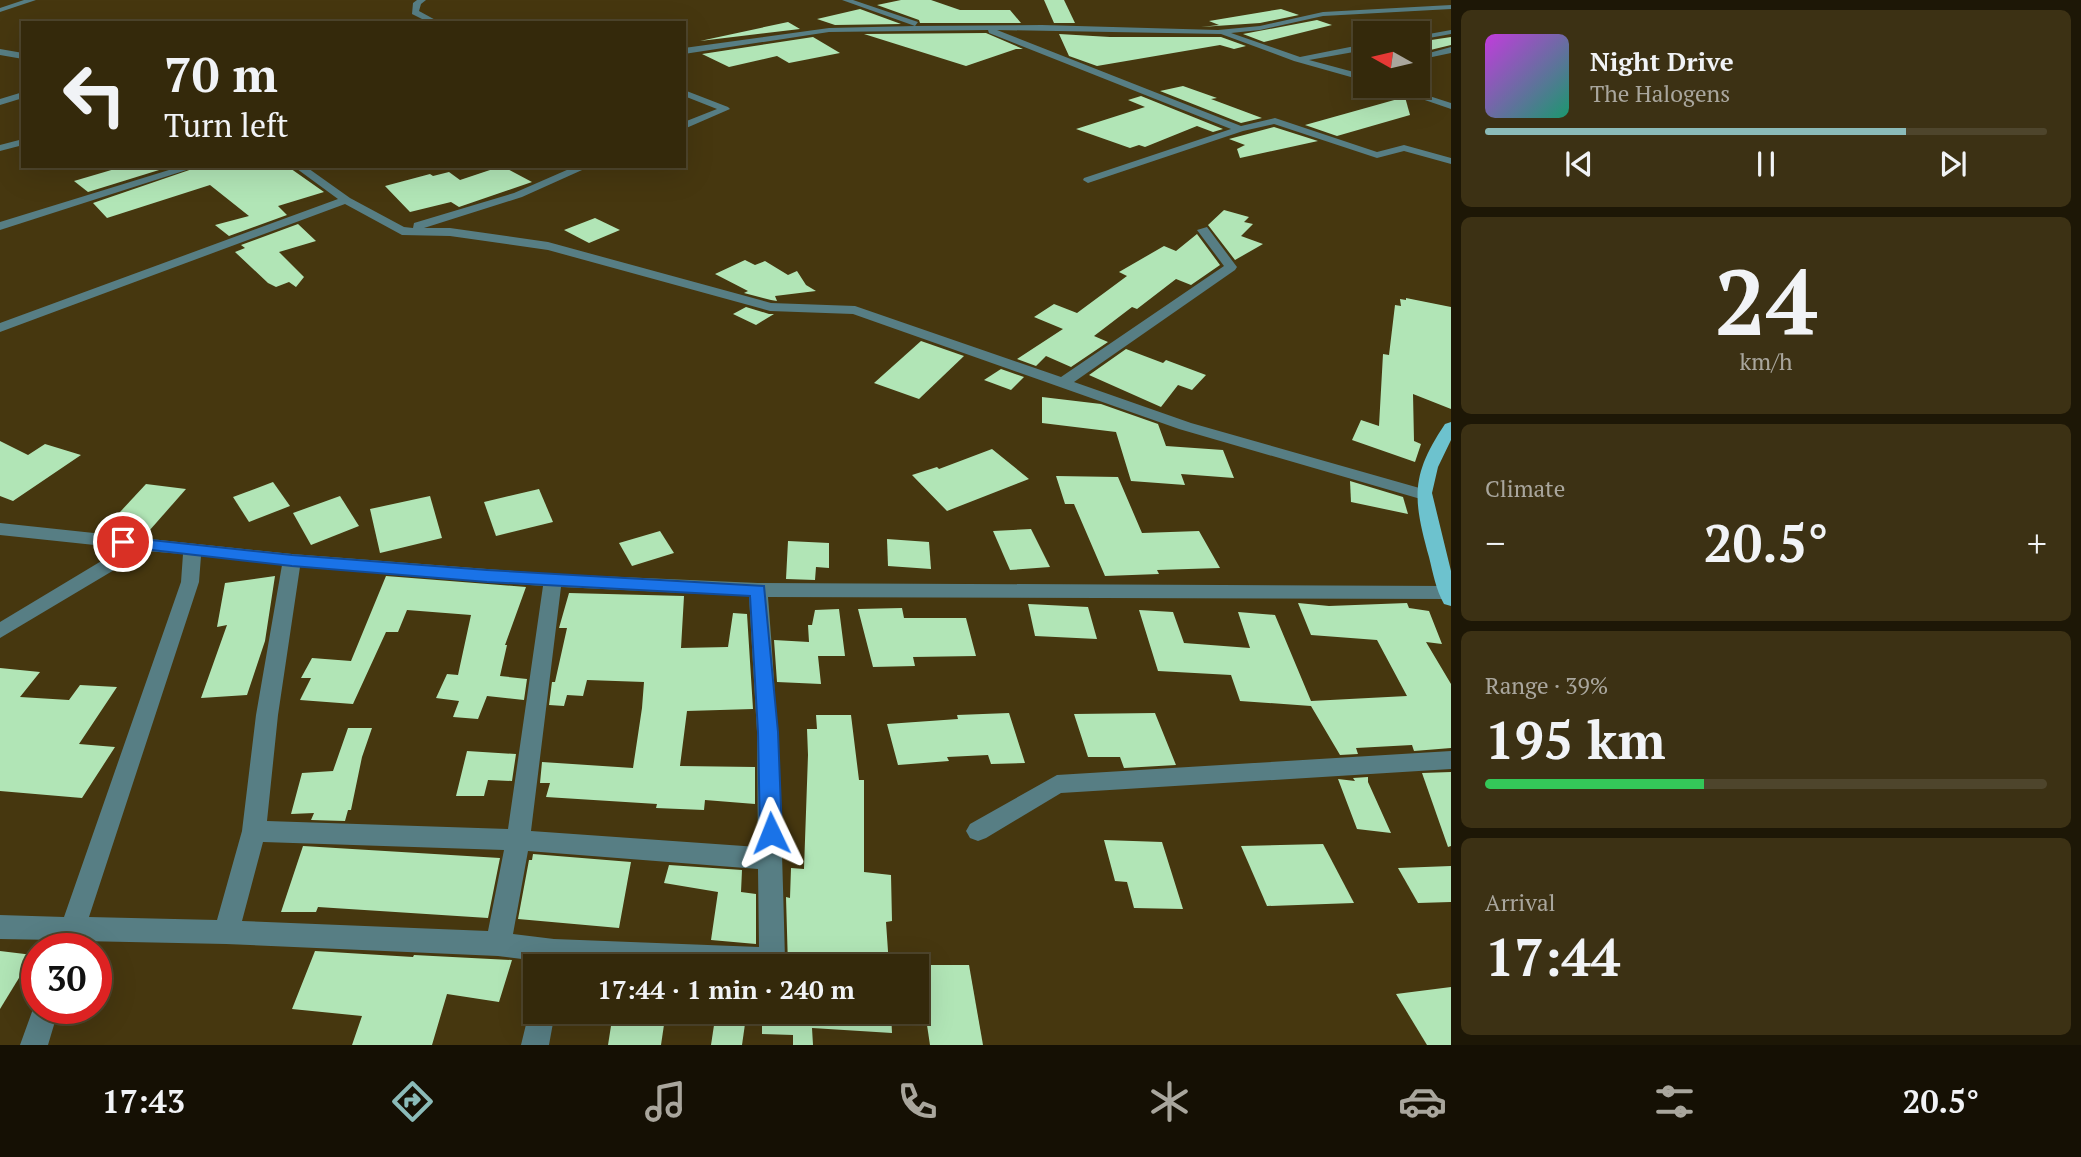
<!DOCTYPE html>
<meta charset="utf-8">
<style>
:root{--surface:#34290b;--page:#3c3114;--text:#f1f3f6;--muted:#a9a69d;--line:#4e452c;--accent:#8bbbb9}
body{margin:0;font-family:"PT Serif",serif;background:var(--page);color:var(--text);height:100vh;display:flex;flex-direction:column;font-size:26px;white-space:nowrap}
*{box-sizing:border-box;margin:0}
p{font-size:23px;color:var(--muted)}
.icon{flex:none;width:38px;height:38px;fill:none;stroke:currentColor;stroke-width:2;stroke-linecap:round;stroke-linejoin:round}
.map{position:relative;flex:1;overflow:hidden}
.panel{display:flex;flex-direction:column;gap:10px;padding:10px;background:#1d1706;width:630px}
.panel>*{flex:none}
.top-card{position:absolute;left:21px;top:21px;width:665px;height:147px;border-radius:0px;box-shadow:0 7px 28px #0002,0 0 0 2px var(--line);background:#34290b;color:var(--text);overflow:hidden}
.needle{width:46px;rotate:278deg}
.controls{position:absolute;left:1353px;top:21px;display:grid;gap:14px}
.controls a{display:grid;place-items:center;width:77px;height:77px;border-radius:0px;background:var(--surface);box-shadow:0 7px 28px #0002,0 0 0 2px var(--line);font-size:35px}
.speed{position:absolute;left:21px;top:933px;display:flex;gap:14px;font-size:35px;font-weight:700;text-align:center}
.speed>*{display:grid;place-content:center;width:91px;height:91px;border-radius:50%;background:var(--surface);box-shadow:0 7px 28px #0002,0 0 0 2px var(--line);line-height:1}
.speed .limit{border:10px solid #d22;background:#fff;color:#111}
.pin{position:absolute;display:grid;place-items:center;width:60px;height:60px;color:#fff;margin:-30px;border:4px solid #fff;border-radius:50%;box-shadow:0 2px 7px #0007}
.me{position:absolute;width:77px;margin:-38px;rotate:358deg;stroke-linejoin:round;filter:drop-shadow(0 0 5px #0008)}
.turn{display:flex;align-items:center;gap:24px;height:147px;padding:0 28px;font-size:32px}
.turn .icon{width:91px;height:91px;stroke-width:2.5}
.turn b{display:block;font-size:49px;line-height:60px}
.big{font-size:52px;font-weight:800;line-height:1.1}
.panel .widget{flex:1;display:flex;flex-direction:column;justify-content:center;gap:10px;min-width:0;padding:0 24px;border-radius:10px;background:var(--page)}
.panel .dial{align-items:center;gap:0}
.dial b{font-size:91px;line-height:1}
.song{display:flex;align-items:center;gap:21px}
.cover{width:84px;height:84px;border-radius:10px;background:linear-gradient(135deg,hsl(290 70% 55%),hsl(160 70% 35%))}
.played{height:7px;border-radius:4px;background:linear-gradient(90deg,var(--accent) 75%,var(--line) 75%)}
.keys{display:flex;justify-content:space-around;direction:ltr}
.heat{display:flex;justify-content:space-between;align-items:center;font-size:38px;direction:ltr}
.charge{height:10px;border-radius:5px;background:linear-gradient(90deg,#34c759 39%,var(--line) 0)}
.trip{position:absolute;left:523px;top:954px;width:406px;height:70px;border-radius:0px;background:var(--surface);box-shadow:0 7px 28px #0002,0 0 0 2px var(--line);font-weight:800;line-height:70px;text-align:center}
.dock{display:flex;height:112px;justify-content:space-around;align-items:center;background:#151004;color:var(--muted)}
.dock .icon{width:49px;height:49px}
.dock .selected{color:var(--accent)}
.dock b{font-size:32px;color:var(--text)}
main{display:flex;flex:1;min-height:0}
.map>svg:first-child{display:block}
</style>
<main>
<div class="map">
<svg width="1451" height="1045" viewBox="0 0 1451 1045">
<rect width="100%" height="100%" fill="#46370f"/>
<g fill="#b1e5b6">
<polygon points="901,0 931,0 960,10 1010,10 1021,23 920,23 919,20 877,5"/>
<polygon points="1044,0 1064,0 1075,23 1054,23"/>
<polygon points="860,9 901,24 835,25 817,19"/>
<polygon points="1281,9 1299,15 1260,23 1201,27 1219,25 1209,21"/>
<polygon points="1317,20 1332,25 1264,42 1243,34"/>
<polygon points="788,22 800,29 700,41"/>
<polygon points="986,33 1023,49 1016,49 966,66 864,34"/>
<polygon points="1059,34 1110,37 1221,37 1246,46 1234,49 1220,45 1097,66 1069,56"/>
<polygon points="813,37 840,53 789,63 777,56 729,67 702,54"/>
<polygon points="1451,37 1451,45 1418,53 1418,42"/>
<polygon points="1183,86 1217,98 1211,99 1262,118 1241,123 1160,91"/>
<polygon points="1141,96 1223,129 1213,132 1197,126 1145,147 1139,145 1130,148 1076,129 1145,107 1128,100"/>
<polygon points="1405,97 1410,115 1337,136 1305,125"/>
<polygon points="1274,127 1318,141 1240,158 1237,149 1245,145 1229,139"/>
<polygon points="125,166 172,166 88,192 74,181"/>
<polygon points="201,166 287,166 324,192 278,206 287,215 229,236 215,225 249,216 210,185 107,218 93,203"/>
<polygon points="502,166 532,182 459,207 451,202 410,212 385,186 430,174 433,176 449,172 460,180"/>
<polygon points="1224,210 1249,217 1244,222 1253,224 1241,236 1263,244 1235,260 1208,225"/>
<polygon points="595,218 620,230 589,243 564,230"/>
<polygon points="298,224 316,241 279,252 304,277 296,287 289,282 276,287 268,283 235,252 245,248 241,245"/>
<polygon points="1197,234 1220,265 1191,285 1176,279 1137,309 1132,307 1094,336 1108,342 1071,367 1046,356 1036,366 1017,359 1063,329 1034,317 1054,304 1077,313 1127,276 1119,272 1164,246 1176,251"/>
<polygon points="745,260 755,265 765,261 788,275 797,271 806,285 816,291 775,296 777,301 771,300 744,293 748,291 715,274"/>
<polygon points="1406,298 1451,307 1451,409 1413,394 1414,441 1421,444 1415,462 1352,440 1361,420 1379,426 1383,354 1389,355 1395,305 1401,306 1400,299 1406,300"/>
<polygon points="746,307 769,314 774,314 756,325 733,314"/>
<polygon points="921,341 964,356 919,399 874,383"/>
<polygon points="1126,349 1163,363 1166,360 1206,375 1192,390 1178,385 1161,407 1089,375"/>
<polygon points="1001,369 1024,377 1011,390 984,380"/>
<polygon points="1042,397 1101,404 1158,424 1166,446 1223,450 1234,478 1181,474 1185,485 1131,481 1116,432 1042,423"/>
<polygon points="0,441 28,455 45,444 81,455 13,501 0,496"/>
<polygon points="992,449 1029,479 947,511 912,475 937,467 939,469"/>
<polygon points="1056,476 1118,477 1142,533 1199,531 1220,568 1157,570 1159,574 1105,576 1074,504 1065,504"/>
<polygon points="1350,481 1403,497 1408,514 1351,502"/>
<polygon points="273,482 290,506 249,522 233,497"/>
<polygon points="146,484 186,489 149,531 107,526"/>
<polygon points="539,489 553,522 496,536 484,502"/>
<polygon points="340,496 359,526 311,545 293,513"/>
<polygon points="430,496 442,538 380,553 370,509"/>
<polygon points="1031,529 1050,567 1010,570 993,531"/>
<polygon points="660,531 674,553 632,566 619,543"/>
<polygon points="887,539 929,542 931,569 888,566"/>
<polygon points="788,541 829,543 829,568 816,567 815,580 786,579"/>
<polygon points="275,576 265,641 247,695 201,698 227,625 217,627 225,583"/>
<polygon points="386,576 526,587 505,645 507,645 500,676 527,679 524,700 487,696 478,719 453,717 459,701 436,698 447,674 458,675 471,615 407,610 398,632 386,632 353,704 300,700 311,678 301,678 312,658 351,661"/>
<polygon points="569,593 684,596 681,648 728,647 733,613 747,614 753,709 687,711 680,766 755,767 755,804 705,800 704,810 656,808 657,804 546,797 550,783 540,783 542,762 633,768 642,708 644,682 587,680 583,696 567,695 564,706 549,705 552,682 555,682 567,628 559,628"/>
<polygon points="1298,603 1329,606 1407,603 1409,608 1429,611 1442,644 1426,642 1451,684 1451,748 1414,751 1412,745 1356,748 1358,754 1340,755 1311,706 1240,701 1231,675 1158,671 1139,610 1173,612 1184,643 1250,648 1238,612 1275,615 1311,701 1407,696 1377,640 1311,635"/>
<polygon points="1028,604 1088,607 1097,639 1035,636"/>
<polygon points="902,608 904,618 966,618 976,656 913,657 915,666 873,667 858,609"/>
<polygon points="839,609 845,656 818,656 821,684 777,682 774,640 809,642 808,625 812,625 815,610"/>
<polygon points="0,668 40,672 20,697 69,700 80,685 117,687 79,744 115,747 82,798 0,791"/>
<polygon points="1009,713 1025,763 991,764 988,755 947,757 949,761 898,765 887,724 958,719 957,715"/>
<polygon points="1155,713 1176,765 1124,768 1120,757 1088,757 1074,714"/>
<polygon points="816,715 851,715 859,780 864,780 864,872 891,875 892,921 886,922 889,966 788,966 786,897 790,898 791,868 804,869 808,755 807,729 817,729"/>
<polygon points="348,728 372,728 362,757 351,810 348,810 345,821 311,820 314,813 291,814 302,773 333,771"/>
<polygon points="467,751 516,754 512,781 488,780 484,796 456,796"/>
<polygon points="1451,772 1451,846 1448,847 1422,773"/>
<polygon points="1368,777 1368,782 1391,833 1357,829 1338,779 1355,781 1353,778"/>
<polygon points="1104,840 1162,842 1183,909 1134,908 1127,882 1115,881"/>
<polygon points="1323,844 1354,903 1267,906 1241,846"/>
<polygon points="303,846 500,858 488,918 318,907 316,912 281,912"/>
<polygon points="533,854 631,862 619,928 518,919 529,860 532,860"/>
<polygon points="669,865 742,870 741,892 756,894 756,944 711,940 718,892 664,883"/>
<polygon points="1451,866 1451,902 1418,903 1398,868"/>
<polygon points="0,951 33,955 0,1009"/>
<polygon points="315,951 413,957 414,955 512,960 499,1002 447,994 432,1045 352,1045 362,1016 292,1009"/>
<polygon points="918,965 969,965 983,1045 930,1045"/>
<polygon points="1451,987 1451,1045 1427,1045 1396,994"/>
<polygon points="716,1012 746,1017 742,1045 711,1045"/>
<polygon points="762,1012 891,1012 892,1033 812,1028 813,1045 793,1045 793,1035 762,1034"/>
<polygon points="613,1013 665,1018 661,1045 608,1045"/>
</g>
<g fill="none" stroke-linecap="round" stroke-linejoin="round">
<g fill="#577e84" fill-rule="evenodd">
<polygon points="24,0 36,0 0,12 0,8"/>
<polygon points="417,0 426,0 421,4 419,11 441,23 430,23 412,14 413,3"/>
<polygon points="842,0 853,0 918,22 915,26 1042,25 1218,30 1260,26 1323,12 1451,5 1451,9 1323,16 1260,30 1231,33 1300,57 1365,44 1365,50 1309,60 1365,75 1365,81 1294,61 1221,34 997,30 1241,126 1275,118 1377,152 1404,145 1451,158 1451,164 1404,151 1377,158 1274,124 1243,131 1088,183 1083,180 1084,178 1231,129 989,33 988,30 829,32 684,54 684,48 829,28 915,26"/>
<polygon points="1451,30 1451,34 1418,40 1418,36"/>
<polygon points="1451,47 1451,53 1418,60 1418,56"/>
<polygon points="0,49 23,53 23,59 0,55"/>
<polygon points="1384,86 1398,86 1451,103 1451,109"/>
<polygon points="684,90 728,107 730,109 684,129 684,122 717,109 684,96"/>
<polygon points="23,92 23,98 0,105 0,99"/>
<polygon points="23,139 23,145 0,151 0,145"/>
<polygon points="182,166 199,166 0,230 0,222"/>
<polygon points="293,166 305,166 350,198 404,227 413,228 414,223 514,193 576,166 591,166 522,197 424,228 450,228 548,242 771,303 855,306 1061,377 1224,266 1197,230 1207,227 1237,267 1235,270 1074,382 1191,423 1430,491 1432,495 1424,500 1179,429 853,314 770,311 548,250 450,236 402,235 345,204 0,332 0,323 338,199"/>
<path d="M0,523l292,31 261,20 205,9 690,3 3,1v12l-683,-2c10,121 14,242 17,363l-3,6h-164l-64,-3 -56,-7 -272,-12 -145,-3 -2,7h-26l3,-8 -56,-1v-24l64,2 117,-335 2,-28 -37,-3 -146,87v-16l123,-74 -123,-13zM201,556l81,9 -26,150 -14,116 -25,89 -128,-3 110,-335zM300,567l243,19 -35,243 -241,-8 11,-106zM561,587l188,9 8,136 1,115 -227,-16zM263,842l241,8 -16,81 -246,-10zM528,851l230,18 1,78 -205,-8 -41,-5z"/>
<polygon points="1451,751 1451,769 1061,793 986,838 978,841 970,838 966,831 970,824 1057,775"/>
<polygon points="37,998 37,1008 59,1008 48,1045 20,1045"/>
<polygon points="536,1001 536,1012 555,1012 549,1045 521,1045 529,1012"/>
</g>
<path fill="#6dc2ce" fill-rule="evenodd" d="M1451,422v18l-13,27 -6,26 19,78v35l-7,-2c-8,-14 -11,-31 -15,-47 -16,-58 -19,-81 16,-133z"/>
</g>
<polygon fill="#1a73e8" stroke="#114b97" stroke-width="2" points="123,537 292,555 487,570 764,586 778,732 782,833 778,840 771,843 763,840 760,833 758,732 750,596 487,582 292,566 117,546 115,542 117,538"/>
</svg>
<div class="controls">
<a><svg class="needle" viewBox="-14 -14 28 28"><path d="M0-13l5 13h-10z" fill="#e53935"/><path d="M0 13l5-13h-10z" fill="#a9a69d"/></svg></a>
</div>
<div class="speed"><div class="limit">30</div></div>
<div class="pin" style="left:123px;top:542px;background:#d93025"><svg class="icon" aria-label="arrive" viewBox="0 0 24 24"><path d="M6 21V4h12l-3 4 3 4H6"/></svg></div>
<svg class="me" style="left:771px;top:833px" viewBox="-20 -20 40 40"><path d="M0-17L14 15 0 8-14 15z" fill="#1a73e8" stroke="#fff" stroke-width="4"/></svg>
<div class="trip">17:44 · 1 min · 240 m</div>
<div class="top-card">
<div class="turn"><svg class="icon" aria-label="left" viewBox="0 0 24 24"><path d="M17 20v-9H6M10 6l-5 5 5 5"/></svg><div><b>70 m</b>Turn left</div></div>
</div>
</div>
<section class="panel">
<div class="widget">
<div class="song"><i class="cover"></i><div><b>Night Drive</b><p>The Halogens</p></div></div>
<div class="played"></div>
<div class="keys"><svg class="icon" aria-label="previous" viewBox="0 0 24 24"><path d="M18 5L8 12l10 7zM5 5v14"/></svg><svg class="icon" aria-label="pause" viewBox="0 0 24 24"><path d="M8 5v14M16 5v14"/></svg><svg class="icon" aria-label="next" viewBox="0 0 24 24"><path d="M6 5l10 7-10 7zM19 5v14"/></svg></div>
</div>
<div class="widget dial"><b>24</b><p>km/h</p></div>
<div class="widget"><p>Climate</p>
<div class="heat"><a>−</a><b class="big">20.5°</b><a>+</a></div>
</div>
<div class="widget"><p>Range · 39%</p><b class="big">195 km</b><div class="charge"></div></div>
<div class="widget"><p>Arrival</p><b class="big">17:44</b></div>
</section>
</main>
<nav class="dock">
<b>17:43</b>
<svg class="icon selected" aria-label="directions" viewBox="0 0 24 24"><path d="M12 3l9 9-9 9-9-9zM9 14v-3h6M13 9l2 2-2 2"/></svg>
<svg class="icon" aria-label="music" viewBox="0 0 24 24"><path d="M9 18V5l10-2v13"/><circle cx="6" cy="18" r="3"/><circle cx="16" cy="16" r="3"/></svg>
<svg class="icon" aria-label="phone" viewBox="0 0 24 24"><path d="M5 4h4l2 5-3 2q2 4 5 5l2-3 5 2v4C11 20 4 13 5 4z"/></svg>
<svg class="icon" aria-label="climate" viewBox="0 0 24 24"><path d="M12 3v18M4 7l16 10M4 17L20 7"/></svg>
<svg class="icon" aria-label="car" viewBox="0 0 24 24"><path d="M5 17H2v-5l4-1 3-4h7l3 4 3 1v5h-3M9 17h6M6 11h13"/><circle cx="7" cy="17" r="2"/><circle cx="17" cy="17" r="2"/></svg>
<svg class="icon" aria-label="filters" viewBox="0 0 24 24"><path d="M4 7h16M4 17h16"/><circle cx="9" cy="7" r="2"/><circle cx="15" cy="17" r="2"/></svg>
<b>20.5°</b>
</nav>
